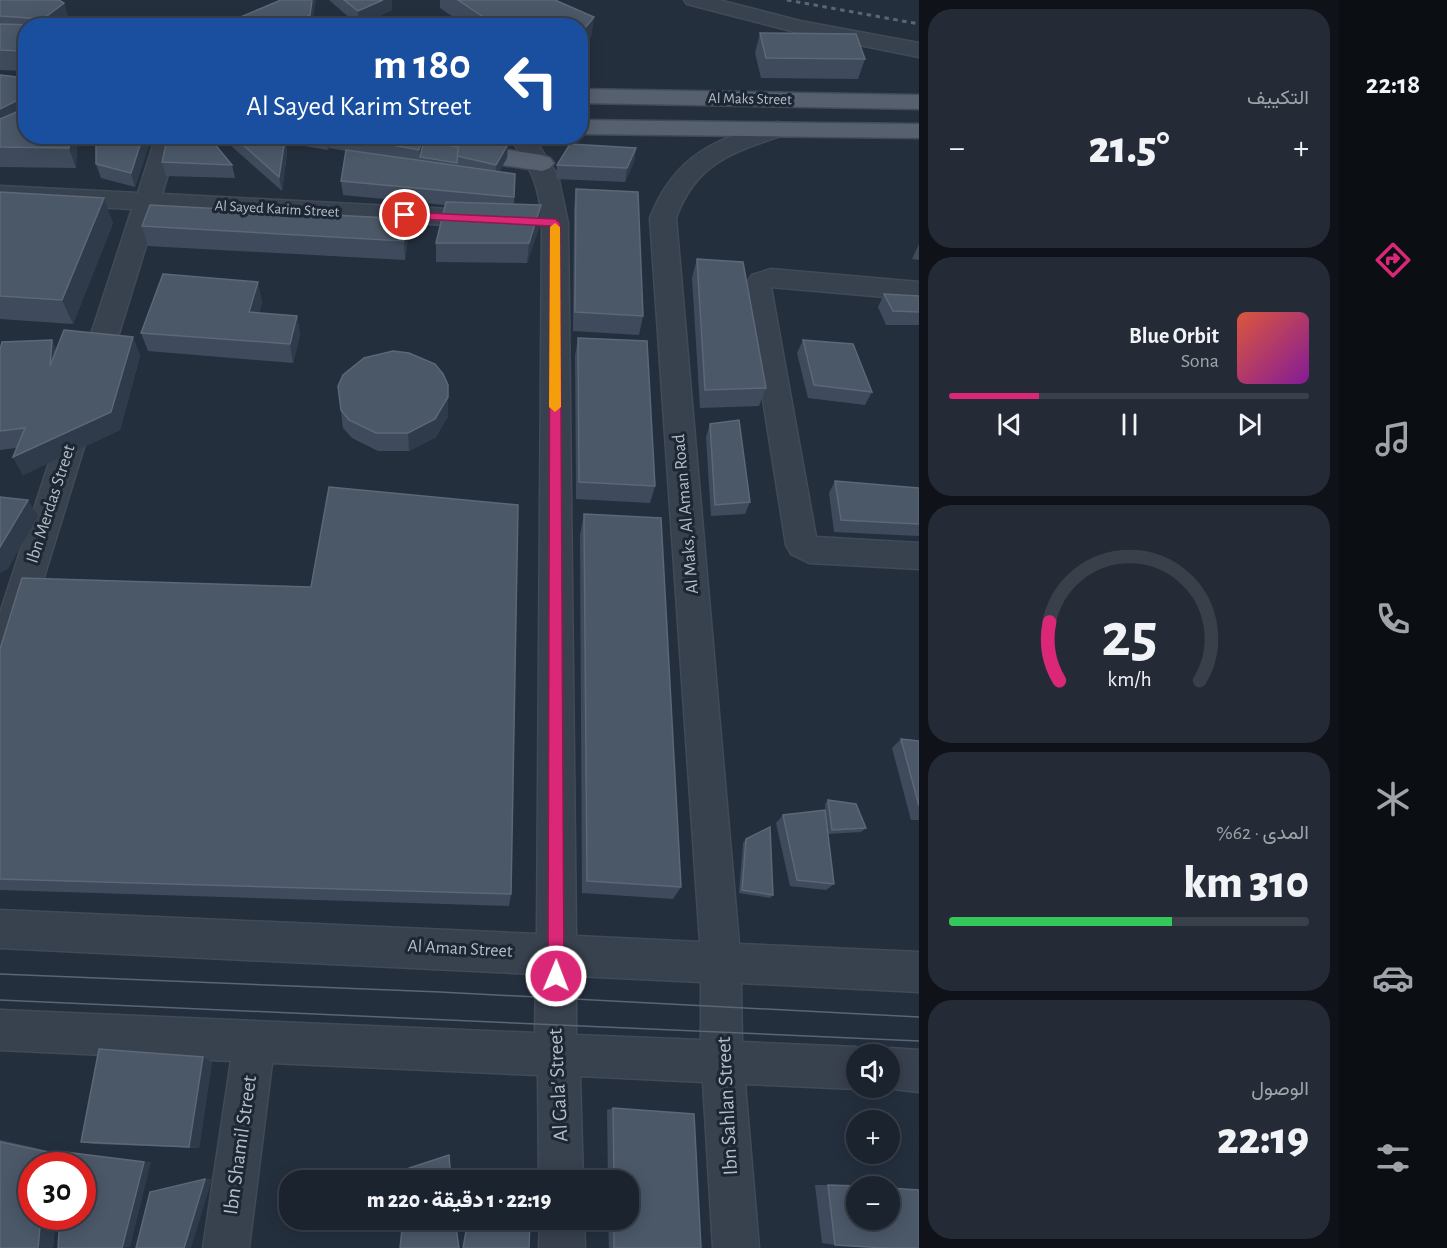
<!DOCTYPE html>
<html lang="ar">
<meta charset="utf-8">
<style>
:root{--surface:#1b232e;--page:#242b36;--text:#f1f3f6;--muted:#a0a4aa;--line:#39404a;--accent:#db2777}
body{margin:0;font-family:"Alegreya Sans",Vazirmatn,sans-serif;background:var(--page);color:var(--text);direction:rtl;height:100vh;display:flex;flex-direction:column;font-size:22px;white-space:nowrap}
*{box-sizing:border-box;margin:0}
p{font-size:20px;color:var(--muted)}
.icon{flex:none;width:33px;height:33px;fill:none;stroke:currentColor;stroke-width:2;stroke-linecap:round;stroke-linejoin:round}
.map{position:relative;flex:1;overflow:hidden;direction:ltr}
.details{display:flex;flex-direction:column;gap:9px;padding:9px;background:#0f1319;width:420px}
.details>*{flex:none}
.banner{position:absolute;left:18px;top:18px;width:570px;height:126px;border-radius:24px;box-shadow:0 3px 15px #0003,0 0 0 2px var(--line);direction:rtl;background:#1a4fa0;color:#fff;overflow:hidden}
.buttons{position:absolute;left:846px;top:1044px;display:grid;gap:12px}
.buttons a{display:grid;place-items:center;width:54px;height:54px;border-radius:50%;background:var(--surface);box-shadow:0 3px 15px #0003,0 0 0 2px var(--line);font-size:30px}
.speed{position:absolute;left:18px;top:1152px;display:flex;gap:12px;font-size:30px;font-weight:700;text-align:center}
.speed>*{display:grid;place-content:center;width:78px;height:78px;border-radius:50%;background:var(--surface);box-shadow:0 3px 15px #0003,0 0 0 2px var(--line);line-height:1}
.speed .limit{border:9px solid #d22;background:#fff;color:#111}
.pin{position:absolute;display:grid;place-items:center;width:51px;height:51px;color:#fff;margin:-26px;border:3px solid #fff;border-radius:50%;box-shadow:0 2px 6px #0007}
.me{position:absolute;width:66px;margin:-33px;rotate:1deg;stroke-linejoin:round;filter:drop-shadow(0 0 4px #0008)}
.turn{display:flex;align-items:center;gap:21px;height:126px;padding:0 18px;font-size:27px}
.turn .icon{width:78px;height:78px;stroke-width:2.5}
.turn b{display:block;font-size:42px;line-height:51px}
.big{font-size:45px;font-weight:800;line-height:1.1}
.details .card{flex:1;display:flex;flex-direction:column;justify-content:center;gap:9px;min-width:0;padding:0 21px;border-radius:24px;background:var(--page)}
.details .dial{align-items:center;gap:0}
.dial svg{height:156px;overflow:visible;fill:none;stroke:var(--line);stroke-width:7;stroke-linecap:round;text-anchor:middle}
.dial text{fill:var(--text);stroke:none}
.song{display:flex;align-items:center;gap:18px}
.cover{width:72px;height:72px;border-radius:9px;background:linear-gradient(135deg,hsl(10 70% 55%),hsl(290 70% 35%))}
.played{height:6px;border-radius:3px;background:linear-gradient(90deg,var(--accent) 25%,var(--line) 25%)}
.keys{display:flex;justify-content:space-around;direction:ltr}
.heat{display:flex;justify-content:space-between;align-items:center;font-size:33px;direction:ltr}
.charge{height:9px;border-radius:4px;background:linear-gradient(90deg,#34c759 62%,var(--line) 0)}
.trip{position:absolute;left:279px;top:1170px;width:360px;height:60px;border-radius:24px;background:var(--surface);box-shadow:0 3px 15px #0003,0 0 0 2px var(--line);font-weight:800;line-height:60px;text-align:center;direction:rtl}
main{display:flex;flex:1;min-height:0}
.tab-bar{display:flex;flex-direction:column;width:108px;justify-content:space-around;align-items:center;background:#0b0e12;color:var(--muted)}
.tab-bar .icon{width:42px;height:42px}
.tab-bar .active{color:var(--accent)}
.tab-bar b{font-size:27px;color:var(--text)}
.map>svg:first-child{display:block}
</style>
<main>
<nav class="tab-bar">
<b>22:18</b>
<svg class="icon active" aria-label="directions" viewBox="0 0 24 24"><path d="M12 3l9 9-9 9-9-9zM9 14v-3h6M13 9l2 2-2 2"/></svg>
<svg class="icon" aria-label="music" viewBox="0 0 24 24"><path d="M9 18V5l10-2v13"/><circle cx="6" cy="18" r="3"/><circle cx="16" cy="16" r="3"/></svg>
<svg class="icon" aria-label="phone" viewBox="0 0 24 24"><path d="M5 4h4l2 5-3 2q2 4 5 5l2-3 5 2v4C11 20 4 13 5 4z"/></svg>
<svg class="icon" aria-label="climate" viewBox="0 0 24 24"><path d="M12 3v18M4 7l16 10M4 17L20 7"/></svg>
<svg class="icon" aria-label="car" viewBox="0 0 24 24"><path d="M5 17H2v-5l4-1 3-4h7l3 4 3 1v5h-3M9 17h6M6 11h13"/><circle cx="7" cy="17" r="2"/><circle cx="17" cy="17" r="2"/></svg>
<svg class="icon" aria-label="filters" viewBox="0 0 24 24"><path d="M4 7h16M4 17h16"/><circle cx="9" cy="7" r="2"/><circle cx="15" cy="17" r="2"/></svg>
</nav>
<section class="details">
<div class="card"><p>التكييف</p>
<div class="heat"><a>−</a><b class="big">21.5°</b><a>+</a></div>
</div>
<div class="card">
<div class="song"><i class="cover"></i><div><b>Blue Orbit</b><p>Sona</p></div></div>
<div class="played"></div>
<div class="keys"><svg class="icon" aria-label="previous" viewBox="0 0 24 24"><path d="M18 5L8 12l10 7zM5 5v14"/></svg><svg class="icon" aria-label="pause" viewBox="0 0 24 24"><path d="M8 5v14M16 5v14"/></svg><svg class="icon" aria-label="next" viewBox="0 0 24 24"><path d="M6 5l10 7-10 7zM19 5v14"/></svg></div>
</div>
<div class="card dial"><svg viewBox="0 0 100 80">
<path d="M14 69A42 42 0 1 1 86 69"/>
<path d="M14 69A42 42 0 0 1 9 39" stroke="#db2777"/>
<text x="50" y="56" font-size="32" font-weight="700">25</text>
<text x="50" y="72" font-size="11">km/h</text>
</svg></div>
<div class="card"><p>المدى · 62%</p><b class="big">310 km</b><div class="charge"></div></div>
<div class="card"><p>الوصول</p><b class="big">22:19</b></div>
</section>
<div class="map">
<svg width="919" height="1248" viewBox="0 0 919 1248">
<rect width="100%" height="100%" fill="#242f3e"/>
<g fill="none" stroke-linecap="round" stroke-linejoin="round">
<g stroke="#414a57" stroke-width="3">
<g id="minor">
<polygon points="684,0 719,0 800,21 919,43 919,57 799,33 687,4"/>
<path d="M778,122l8,2 4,5 -4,5c-52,18 -90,28 -110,84l63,726 180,8v40l-178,-9 1,59 114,5 15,7h-15v34h3l-3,1 -111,-5 14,164h-46l-10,-166 -123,-6 3,104h-44l-1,-105 -266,-12 -23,185h-46l28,-187 -231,-11v-40l535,23 1,-59 -536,-26v-38l537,24 5,-711c-3,-42 -11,-53 -33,-87h24l25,40 10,47 8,713 124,6 -50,-724c24,-63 66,-80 128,-96zM576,976l125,6v58l-125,-5z"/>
<polygon points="156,136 180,136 162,194 487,211 496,213 500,219 496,225 487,227 157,210 17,665 12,676 0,680 0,613 132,209 0,202 0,186 138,193"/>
<polygon points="771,269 919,282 919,300 771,287 816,537 919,543 919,569 809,563 791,554 786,545 745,286 752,275"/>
<polygon points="890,1048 919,1050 919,1092 884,1088 890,1088 890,1054 875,1054"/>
<polygon points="540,1220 584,1220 585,1248 539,1248"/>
</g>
</g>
<g stroke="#414a57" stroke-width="3">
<g id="major">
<polygon points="580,89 919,95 919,109 580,103"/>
<polygon points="580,120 919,124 919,138 580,134"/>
<polygon points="368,136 412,136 542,155 550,158 554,163 550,168 542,171 417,152 371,141"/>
</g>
</g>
<use href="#minor" fill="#38414e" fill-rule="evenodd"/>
<use href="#major" fill="#56606e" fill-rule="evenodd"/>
<g stroke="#5a6575" stroke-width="1.5">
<polyline points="0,974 440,992 919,1017"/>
<polyline points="0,1000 919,1041"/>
</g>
<polyline stroke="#5a6575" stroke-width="3" stroke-dasharray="4.5 4.5" stroke-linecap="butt" points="787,0 919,24"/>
</g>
<g fill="#3f4b5c">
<polygon points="0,0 71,24 68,26 26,26 26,71 0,70"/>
<polygon points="329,0 392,0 392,10 359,26"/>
<polygon points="440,0 555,0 594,17 591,37 580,26 466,26 440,8"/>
<polygon points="760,33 865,59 858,79 761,78 755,53"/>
<polygon points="0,75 26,136 77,146 76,168 0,167"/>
<polygon points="96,136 152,136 135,187 101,178 96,164"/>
<polygon points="228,136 488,136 480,142 508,144 507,158 499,172 515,174 514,204 540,225 527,263 436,262 436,243 445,205 343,195 341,181 346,151 329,148 328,150 286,143 287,153 282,191 229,144"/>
<polygon points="636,148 634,162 625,182 556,179 557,165"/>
<polygon points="162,162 232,165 235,178 166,176"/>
<polygon points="576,189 643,316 639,335 573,331 574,209"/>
<polygon points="0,192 113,223 73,324 0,319"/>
<polygon points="407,219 408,238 405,260 148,246 142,226"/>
<polygon points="919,244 919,260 912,259"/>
<polygon points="697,259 766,388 759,406 700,408 692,278"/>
<polygon points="884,294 919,296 919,325 886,325 878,307"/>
<polygon points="262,301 259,313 297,316 300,335 293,363 148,351 141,333"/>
<polygon points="133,337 140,356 120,430 23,475 13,457 16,448 0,450 0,350 56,350"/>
<polygon points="578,338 655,486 650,503 576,499 575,356"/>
<polygon points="803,340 872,392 865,405 808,398 797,353"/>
<polygon points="338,386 448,416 436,437 409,451 378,451 352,438 343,428"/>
<polygon points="710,424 750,502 745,514 711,516 706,437"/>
<polygon points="835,481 919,488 919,536 834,532 829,493"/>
<polygon points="584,514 681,887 673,899 582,893 580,535"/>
<polygon points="311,587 511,894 509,906 0,890 0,649"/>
<polygon points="901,739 919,741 919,820 911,820 892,748"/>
<polygon points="828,800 866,828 861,832 828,834 825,804"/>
<polygon points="783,815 834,884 826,890 790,886 776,823"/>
<polygon points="746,839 773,895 770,898 739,893 743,843"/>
<polygon points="212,1062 199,1148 94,1144 81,1142"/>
<polygon points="613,1108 701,1248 609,1248 608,1220 628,1220 628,1180 608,1180 607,1110"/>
<polygon points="0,1140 62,1154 61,1166 32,1166 56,1216 53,1248 0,1248"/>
<polygon points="815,1185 828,1185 835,1245 822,1243"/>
</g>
<g fill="#2f3b4b">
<polygon points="312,0 316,0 312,26 289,26"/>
<polygon points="383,0 392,0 392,10 359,26 358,11"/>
<polygon points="64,3 71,24 68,26 45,26 43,19"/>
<polygon points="594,17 591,37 580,51 580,34"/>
<polygon points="26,40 26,67 20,51"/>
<polygon points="26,96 26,120 0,133 0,109"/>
<polygon points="69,136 73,136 77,146 76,168 69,148"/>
<polygon points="143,136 152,136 135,187 131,173"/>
<polygon points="326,136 327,136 329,148 328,150"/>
<polygon points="423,136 424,149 420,157 419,150"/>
<polygon points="469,136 488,136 468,150"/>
<polygon points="285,139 287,153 282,191 279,177"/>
<polygon points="508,144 507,158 495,179 496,165"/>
<polygon points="636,148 634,162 625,182 627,168"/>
<polygon points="104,198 113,223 73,324 62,300"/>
<polygon points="541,205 540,225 527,263 529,243"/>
<polygon points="407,219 408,238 405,260 404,241"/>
<polygon points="258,282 262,301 253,331 249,312"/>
<polygon points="297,316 300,335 293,363 290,344"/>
<polygon points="133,337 140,356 120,430 23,475 13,457"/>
<polygon points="52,340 61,359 50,366"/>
<polygon points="448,397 448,416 436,437 409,451 408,433"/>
<polygon points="28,500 38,516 8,569 0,573 0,547"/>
<polygon points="203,1057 212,1062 199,1148 189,1147"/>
<polygon points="48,1152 62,1154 61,1166 46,1166"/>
<polygon points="144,1162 151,1162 130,1247 122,1248"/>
<polygon points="205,1179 212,1179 191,1248 184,1248"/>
<polygon points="41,1216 56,1216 53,1248 38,1248"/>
</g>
<g fill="#4b5868" stroke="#5c6777" stroke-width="1.5">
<polygon points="0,0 59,0 64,3 43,19 0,16"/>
<polygon points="281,0 312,0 310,15 289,26 219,26"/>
<polygon points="344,0 383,0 358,11"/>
<polygon points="458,0 555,0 594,17 580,34 580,26 497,26"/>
<polygon points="0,24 34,25 26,26 26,40 20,51 0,50"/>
<polygon points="760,33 856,34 865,59 766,58"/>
<polygon points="0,75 26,78 26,96 0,109"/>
<polygon points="26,108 26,136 69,136 69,148 0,147 0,119"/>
<polygon points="96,136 143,136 131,173 96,164"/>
<polygon points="168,136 208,136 232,165 162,162"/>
<polygon points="233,136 268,136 285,139 279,177"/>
<polygon points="343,136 423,136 419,150"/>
<polygon points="459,140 508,144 496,165 457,156"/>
<polygon points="424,141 458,147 457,163 420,157"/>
<polygon points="570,144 636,148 627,168 557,165"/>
<polygon points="346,150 515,174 514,197 341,181"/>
<polygon points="576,189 638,192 643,316 575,312"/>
<polygon points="0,192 104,198 62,300 0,296"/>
<polygon points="446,202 541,205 529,243 436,243"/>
<polygon points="150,205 407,219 404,241 142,226"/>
<polygon points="697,259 743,262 766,388 705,390"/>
<polygon points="163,274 258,282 249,312 297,316 290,344 141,333"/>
<polygon points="884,294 919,296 919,312 893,311"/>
<polygon points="64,330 133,337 111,412 13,457 25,428 0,431 0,350 2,342 52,340 50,366"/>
<polygon points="578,338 647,341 655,486 579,482"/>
<polygon points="803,340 853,344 872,392 814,385"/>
<polygon points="393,351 409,353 435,364 443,374 448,385 448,397 435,419 408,433 376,433 349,420 341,410 338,386 343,375 364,358"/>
<polygon points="739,420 750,502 715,505 710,424"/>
<polygon points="835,481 919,488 919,524 841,520"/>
<polygon points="329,487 518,505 511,894 0,879 0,649 22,578 311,587"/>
<polygon points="0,497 28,500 0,547"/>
<polygon points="584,514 661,518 681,887 587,881"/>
<polygon points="901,739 919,741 919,806"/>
<polygon points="828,800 856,804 866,828 832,830"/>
<polygon points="825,810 834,884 797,880 783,815"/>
<polygon points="770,827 773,895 742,890 746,839"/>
<polygon points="99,1049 203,1057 189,1147 81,1142"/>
<polygon points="613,1108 694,1114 701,1248 614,1248 614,1220 628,1220 628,1180 614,1180"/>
<polygon points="0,1142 48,1152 46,1166 32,1166 32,1216 41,1216 38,1248 0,1248"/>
<polygon points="65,1152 144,1162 122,1248 58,1248 60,1216 82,1216 82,1166 64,1166"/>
<polygon points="449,1155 451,1180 408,1180 409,1168"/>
<polygon points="205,1179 184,1248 136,1248 150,1192"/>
<polygon points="828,1185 859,1186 856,1186 856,1220 890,1220 890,1188 919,1190 919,1248 885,1248 835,1245"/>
<polygon points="403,1220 455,1220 459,1248 400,1248"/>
<polygon points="468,1220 530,1220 529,1248 463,1248"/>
</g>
<polygon fill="#db2777" stroke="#8e194d" stroke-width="1.5" points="405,212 555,219 560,223 564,976 562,982 556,984 550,982 548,976 550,226 401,218 400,215"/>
<polygon fill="#f59e0b" points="555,223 560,227 561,407 555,412 549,407 550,227"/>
<g text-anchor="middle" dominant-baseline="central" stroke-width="6" stroke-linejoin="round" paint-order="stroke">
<g font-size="15" fill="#b4bcc9" stroke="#1d2633">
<text transform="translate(750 99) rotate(1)">Al Maks Street</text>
<text transform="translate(277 209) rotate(3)">Al Sayed Karim Street</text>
</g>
<g font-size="18" fill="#b4bcc9" stroke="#1d2633">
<text transform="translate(51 504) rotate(-72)">Ibn Merdas Street</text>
<text transform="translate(686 514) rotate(-95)">Al Maks, Al Aman Road</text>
<text transform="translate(460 949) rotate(3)">Al Aman Street</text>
</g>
<g font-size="21" fill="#b4bcc9" stroke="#1d2633">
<text transform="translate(558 1085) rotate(-93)">Al Gala' Street</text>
<text transform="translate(727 1106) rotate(-93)">Ibn Sahlan Street</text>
<text transform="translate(240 1145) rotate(-82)">Ibn Shamil Street</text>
</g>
</g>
</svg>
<div class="buttons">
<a><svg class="icon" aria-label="sound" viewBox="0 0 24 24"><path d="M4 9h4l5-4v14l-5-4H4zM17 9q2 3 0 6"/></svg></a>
<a>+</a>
<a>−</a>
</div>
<div class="speed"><div class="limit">30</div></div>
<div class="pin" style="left:405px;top:215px;background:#d93025"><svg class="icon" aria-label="arrive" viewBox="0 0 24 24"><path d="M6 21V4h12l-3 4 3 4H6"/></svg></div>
<svg class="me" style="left:556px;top:976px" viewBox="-20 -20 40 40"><circle r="17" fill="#db2777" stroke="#fff" stroke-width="3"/><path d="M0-11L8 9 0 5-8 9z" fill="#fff"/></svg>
<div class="trip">22:19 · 1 دقيقة · 220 m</div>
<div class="banner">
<div class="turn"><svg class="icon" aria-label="left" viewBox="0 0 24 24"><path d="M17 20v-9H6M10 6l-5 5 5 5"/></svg><div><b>180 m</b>Al Sayed Karim Street</div></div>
</div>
</div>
</main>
